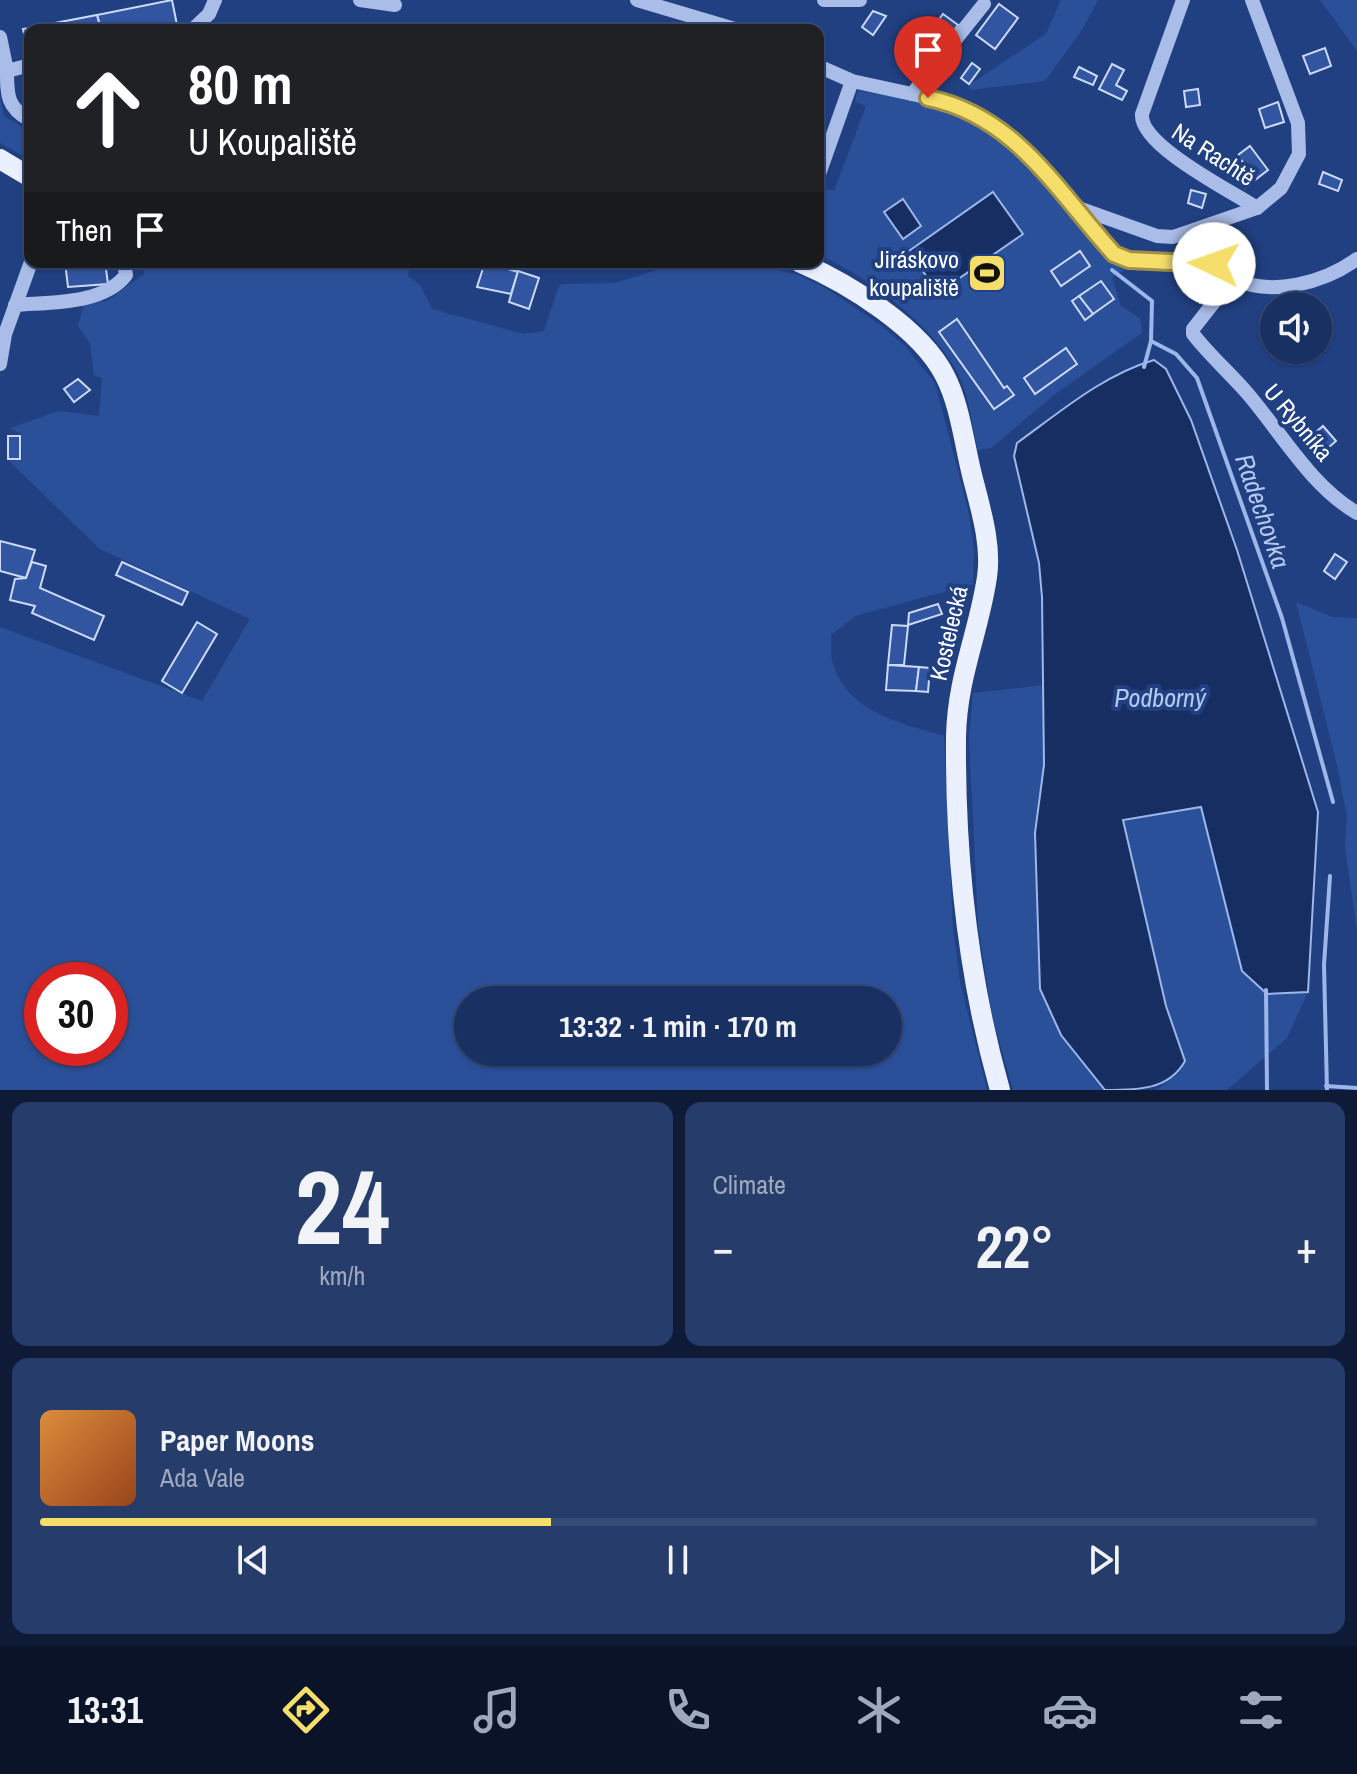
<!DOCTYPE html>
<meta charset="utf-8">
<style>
:root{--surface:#193062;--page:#263c6b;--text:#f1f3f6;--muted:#9fa9be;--line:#374b77;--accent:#f5de6a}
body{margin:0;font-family:"Archivo Narrow",sans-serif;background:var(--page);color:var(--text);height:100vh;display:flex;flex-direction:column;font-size:30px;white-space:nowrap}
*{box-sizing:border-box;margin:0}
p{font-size:26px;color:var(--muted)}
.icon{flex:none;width:44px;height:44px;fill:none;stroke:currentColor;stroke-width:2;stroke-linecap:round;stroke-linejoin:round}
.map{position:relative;height:1090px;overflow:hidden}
.side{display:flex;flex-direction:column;gap:12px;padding:12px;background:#0e1a36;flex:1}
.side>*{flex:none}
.banner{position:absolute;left:24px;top:24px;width:800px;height:244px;border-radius:16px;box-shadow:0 2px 6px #0004,0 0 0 2px var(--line);background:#202124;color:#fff;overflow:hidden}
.fabs{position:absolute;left:1260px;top:292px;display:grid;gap:16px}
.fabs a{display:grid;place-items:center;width:72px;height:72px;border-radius:50%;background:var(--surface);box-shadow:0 2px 6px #0004,0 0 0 2px var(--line);font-size:40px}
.speed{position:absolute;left:24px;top:962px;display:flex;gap:16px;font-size:40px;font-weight:700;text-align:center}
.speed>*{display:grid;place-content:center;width:104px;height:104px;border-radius:50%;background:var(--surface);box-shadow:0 2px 6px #0004,0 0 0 2px var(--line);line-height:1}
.speed .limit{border:12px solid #d22;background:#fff;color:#111}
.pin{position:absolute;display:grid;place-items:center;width:68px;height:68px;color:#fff;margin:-82px -34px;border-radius:50% 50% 50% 0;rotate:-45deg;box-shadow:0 0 8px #0007}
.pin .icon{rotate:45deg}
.me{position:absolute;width:88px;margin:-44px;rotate:273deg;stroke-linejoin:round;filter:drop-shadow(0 0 6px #0008)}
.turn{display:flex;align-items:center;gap:28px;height:168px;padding:0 32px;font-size:36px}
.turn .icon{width:104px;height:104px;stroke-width:2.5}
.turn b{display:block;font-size:56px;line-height:68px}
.then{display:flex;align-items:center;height:76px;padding:0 32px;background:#0003;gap:16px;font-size:30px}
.big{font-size:60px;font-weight:700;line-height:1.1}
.side .widget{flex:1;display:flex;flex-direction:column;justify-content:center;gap:12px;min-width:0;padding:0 28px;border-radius:16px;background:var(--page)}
.side .dial{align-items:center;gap:0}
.dial b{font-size:104px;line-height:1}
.song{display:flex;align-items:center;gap:24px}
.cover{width:96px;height:96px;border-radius:12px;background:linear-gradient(135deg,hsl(30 70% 55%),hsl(20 70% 35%))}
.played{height:8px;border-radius:4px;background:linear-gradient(90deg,var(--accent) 40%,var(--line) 40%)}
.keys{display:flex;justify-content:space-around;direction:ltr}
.heat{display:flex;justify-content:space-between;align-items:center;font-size:44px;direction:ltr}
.side .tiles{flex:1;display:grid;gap:12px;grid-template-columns:1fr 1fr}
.widget:last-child{grid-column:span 2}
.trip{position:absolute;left:454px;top:986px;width:448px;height:80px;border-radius:40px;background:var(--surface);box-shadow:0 2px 6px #0004,0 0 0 2px var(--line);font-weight:700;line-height:80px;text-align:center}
.tabs{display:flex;height:128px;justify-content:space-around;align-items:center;background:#0a1327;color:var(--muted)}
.tabs .icon{width:56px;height:56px}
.tabs .selected{color:var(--accent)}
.tabs b{font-size:36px;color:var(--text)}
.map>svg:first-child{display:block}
</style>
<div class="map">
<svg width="1357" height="1090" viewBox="0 0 1357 1090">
<rect width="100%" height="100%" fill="#214082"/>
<g fill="#2b509a" fill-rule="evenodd">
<polygon points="1061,0 1098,0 1082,30 1045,81 971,90 969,85 1046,34"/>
<polygon points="1320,0 1357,0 1357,51"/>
<path d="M858,91c40,7 95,10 130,34 55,39 81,112 141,142l-17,11 9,28 19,12 2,15 -87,61 -64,54 -13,2c-6,-24 -9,-56 -21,-78 -27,-50 -88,-94 -139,-118v-46l4,-20 12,3 32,-85 -11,-4z"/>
<polygon points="0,96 4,116 30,132 30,160 0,143"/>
<path d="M143,262h267l-2,14 12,9 12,24 92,25 20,-3 14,-43 4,-4 54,-1 65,-21h60l55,12 28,13 58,39 23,20 30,37 33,127 6,39 -1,35 -118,32 -24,19c1,10 -1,23 3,32 16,46 69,57 110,69l9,191 7,55 27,108h-987v-463l202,74 48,-82 -150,-70 -91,-88 13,-1 -1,-26 -11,-6 49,-17 40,5 3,-38 -8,-2 -4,-33 -12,-17 7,-25h22l37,-27zM42,980h68v68h-68zM468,1000h420v52h-420z"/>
<polygon points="1296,602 1332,617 1357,618 1357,931 1345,847 1347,817 1337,765"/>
<polygon points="1044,685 1044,765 1035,833 1040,989 1061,1035 1105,1090 1013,1090 992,1015 978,925 969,736 973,693"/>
<polygon points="1201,807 1221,880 1267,994 1308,992 1287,1038 1227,1090 1156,1090 1179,1073 1185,1061 1166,1006 1122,821"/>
</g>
<g fill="#172e62" stroke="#9cb7e9" stroke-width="2">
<polygon points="993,192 1023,234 938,293 909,251"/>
<polygon points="903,199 921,226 903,239 884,212"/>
<path d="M1154,360l12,9 25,51 46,130 81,262 -10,180 -41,2 -25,-23 -41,-164 -78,13 43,186 19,55c-16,29 -47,29 -80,29l-44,-55 -21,-46 -5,-156 9,-68 -2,-168 -3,-34 -25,-107 3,-13c43,-31 86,-68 137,-83z"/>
</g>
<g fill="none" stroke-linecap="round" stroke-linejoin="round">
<g stroke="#9cb7e9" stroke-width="4">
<polyline points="1112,270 1152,301 1151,341 1144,367"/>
<polyline points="1151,341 1176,354 1197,378 1282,618 1333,802"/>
<polyline points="1266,990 1267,1090"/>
<polyline points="1326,1086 1357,1088"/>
<polyline points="1327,1090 1324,965 1330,876"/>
</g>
</g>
<g fill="#3155a0" stroke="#cddaf6" stroke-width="2">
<polygon points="172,0 177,25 149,30 101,30 97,15"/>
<polygon points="999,4 1018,18 995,49 976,35"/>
<polygon points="873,11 886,16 873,35 862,27"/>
<polygon points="943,14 958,25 952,33 937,22"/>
<polygon points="97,15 101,30 30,30 28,54 23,29"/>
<polygon points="1325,48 1331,66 1310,74 1303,56"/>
<polygon points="972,63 980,69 969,84 961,78"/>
<polygon points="1112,64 1124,70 1116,85 1127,91 1122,100 1099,89"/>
<polygon points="1079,67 1097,76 1093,85 1074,77"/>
<polygon points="1198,89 1200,105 1186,107 1184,91"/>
<polygon points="1278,102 1284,122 1265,128 1259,109"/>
<polygon points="1250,146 1268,170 1255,180 1238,155"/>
<polygon points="1241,166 1252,182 1245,188 1233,172"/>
<polygon points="1323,172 1342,180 1338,191 1319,184"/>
<polygon points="1191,190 1206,194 1202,208 1188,203"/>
<polygon points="1080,251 1090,266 1061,286 1051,271"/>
<polygon points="1231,254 1254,259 1251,274 1227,268"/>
<polygon points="65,262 114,262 115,268 106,269 108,284 68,287"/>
<polygon points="485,262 503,264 502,267 518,272 511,294 477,287"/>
<polygon points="518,271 539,278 529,309 509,302"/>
<polygon points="1218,276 1219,288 1210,287 1210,302 1200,303 1198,289 1186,291 1185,279"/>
<polygon points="1101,281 1114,299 1093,314 1079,296"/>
<polygon points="1079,296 1093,314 1085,320 1072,301"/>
<polygon points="957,319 1004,388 1007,386 1014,395 994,409 939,332"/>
<polygon points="1066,348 1077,364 1035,394 1024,378"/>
<polygon points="78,379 90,390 74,402 64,389"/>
<polygon points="1323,426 1336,441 1319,456 1307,440"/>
<rect x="8" y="436" width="12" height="23"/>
<polygon points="0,541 35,550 26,578 0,571"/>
<polygon points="1335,554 1347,562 1335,579 1324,571"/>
<polygon points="32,562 46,566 40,588 104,616 94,640 32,613 35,606 10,600 15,579 26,578"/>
<polygon points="122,562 188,592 182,605 116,575"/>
<polygon points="938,604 942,614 908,625 909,613"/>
<polygon points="197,622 217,634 182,693 162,681"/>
<polygon points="892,625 908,626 904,665 888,665"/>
<polygon points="888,665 919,667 916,691 886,690"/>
<polygon points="919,667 930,668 928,692 916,691"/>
</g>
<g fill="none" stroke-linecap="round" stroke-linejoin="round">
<g stroke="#a9bde8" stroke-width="14">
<polyline points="360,0 395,5"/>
<polyline points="637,0 738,30"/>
<polyline points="824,0 860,0"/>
<path d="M1183,0l-41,114c-3,31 89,77 115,94"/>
<polyline points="192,30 209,14 215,0"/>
<polyline points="0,37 7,71 30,65"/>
<path d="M818,66l34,15 92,20 44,19 24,17 102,117c31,12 66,2 98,10 8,3 13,11 21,14 38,20 92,4 124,-19"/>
<path d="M7,71c0,24 0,37 23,49"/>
<polyline points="912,94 984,4"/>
<polyline points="818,177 852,81"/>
<polyline points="1073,206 1157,236 1173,237 1257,208 1281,188 1299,154 1298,123 1252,0"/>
<path d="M1233,278l-40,51v5c17,22 37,39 55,60 34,40 63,92 109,119"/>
<path d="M15,305c34,-3 88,0 111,-30l-2,-13"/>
<polyline points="0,364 5,334 31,262"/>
</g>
<g stroke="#ebf0fe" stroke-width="20">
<polyline points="0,159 30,177"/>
<path d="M799,262c49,21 122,66 146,114 15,29 19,67 27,99 8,32 20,69 15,102 -8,55 -30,100 -31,160 -1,120 11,237 44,353"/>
</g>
</g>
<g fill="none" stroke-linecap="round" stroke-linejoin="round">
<g stroke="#9f9045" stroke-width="20">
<path id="route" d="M928,98c88,18 129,93 186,156l15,6 85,4"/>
</g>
<use href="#route" stroke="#f5de6a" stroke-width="14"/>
</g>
<defs>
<g id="stadium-square" transform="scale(2)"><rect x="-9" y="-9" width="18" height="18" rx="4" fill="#f5de6a" stroke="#214082"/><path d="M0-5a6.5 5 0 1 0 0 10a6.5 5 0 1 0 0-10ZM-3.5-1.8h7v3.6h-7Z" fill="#111"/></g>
</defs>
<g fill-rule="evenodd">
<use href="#stadium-square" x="987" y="273"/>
</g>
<g text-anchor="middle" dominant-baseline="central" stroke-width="8" stroke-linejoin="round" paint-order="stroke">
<g font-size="24" fill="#fff" stroke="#214082">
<text transform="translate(1214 154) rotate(33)">Na Rachtě</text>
<text transform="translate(1299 422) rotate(50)">U Rybníka</text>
<text transform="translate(948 633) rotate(-77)">Kostelecká</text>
</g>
<g font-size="24" fill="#fff" stroke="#214082" text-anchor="end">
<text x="959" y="259">Jiráskovo<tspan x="959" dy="28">koupaliště</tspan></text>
</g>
<g font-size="26" font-style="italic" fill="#b4c8f0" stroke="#214082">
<text transform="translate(1263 511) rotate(71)">Radechovka</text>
<text x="1160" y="697">Podborný</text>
</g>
</g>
</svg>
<div class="fabs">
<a><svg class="icon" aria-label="sound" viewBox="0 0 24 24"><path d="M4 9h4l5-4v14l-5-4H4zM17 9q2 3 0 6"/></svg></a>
</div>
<div class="speed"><div class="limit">30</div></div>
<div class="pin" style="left:928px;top:98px;background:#d93025"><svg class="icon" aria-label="arrive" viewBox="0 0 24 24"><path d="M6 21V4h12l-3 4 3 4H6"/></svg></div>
<svg class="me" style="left:1214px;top:264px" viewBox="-20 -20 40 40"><circle r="19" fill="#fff"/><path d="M0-13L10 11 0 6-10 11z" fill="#f5de6a"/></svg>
<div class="trip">13:32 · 1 min · 170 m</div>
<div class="banner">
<div class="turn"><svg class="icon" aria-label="ahead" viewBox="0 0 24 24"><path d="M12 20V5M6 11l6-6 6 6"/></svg><div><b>80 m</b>U Koupaliště</div></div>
<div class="then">Then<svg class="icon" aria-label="arrive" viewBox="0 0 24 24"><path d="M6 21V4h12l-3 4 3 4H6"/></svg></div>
</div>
</div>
<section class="side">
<div class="tiles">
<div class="widget dial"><b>24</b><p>km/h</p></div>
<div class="widget"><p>Climate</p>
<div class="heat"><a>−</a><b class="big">22°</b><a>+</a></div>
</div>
<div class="widget">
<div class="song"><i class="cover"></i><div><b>Paper Moons</b><p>Ada Vale</p></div></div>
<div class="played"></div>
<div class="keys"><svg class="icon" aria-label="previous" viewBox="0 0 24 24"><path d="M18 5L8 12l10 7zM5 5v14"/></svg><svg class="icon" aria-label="pause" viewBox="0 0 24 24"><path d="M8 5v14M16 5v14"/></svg><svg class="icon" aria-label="next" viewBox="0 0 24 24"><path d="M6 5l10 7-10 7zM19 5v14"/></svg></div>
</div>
</div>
</section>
<nav class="tabs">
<b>13:31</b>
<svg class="icon selected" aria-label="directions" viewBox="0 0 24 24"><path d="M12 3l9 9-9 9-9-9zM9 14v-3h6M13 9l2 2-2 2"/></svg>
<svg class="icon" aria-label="music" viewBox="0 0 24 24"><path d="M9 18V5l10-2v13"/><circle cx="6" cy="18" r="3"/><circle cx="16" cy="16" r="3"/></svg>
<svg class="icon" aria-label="phone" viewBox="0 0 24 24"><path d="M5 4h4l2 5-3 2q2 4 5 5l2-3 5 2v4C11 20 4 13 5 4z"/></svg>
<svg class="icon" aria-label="climate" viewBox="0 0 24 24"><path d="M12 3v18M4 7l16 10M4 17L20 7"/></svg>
<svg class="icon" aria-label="car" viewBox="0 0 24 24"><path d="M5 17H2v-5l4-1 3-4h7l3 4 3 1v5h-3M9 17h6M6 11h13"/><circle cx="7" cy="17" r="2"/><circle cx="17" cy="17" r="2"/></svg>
<svg class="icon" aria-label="filters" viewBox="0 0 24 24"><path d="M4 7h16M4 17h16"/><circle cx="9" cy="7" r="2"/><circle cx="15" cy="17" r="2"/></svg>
</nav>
